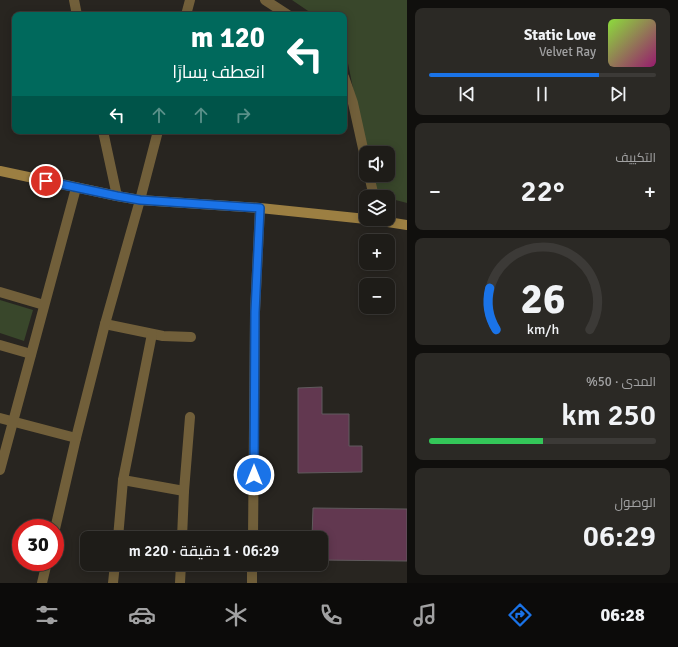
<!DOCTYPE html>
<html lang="ar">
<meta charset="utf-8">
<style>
:root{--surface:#1e1c18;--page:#2b2925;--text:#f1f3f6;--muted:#a1a1a2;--line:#3c3a37;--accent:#1a73e8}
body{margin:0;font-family:Signika,Cairo,sans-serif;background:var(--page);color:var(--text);direction:rtl;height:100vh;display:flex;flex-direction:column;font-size:15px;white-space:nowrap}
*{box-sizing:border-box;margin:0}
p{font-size:13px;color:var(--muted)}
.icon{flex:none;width:22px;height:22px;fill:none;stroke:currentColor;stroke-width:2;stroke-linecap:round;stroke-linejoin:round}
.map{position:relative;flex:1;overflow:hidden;direction:ltr}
.sheet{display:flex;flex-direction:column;gap:8px;padding:8px;background:#100f0d;width:271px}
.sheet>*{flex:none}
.top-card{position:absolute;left:12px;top:12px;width:335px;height:122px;border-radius:8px;box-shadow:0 2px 10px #0003,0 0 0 1px var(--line);direction:rtl;background:#00695c;color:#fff;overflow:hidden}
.fabs{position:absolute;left:359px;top:146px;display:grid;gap:8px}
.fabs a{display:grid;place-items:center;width:36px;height:36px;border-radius:8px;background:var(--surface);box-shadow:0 2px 10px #0003,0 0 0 1px var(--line);font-size:20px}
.speed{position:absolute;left:12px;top:519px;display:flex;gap:8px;font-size:20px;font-weight:700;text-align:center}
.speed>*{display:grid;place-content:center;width:52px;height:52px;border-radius:50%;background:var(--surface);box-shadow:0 2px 10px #0003,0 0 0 1px var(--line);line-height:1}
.speed .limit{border:6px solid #d22;background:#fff;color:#111}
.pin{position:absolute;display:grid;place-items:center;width:34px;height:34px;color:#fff;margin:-17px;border:2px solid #fff;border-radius:50%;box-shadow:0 1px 4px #0007}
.me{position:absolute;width:44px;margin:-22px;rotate:0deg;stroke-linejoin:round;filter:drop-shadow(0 0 3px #0008)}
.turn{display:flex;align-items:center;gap:14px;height:84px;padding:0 16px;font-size:18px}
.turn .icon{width:52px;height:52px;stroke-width:2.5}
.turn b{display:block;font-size:28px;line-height:34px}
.lanes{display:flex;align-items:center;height:38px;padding:0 16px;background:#0003;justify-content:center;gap:20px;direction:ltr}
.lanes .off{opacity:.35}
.big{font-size:30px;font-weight:600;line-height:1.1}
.sheet .card{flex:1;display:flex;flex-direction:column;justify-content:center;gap:6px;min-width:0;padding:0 14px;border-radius:8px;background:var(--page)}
.sheet .dial{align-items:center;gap:0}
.dial svg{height:104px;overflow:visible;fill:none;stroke:var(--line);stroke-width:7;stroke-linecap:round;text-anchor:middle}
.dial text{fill:var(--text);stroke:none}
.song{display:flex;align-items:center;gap:12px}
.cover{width:48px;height:48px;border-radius:6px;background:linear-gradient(135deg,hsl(90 70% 55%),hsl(320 70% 35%))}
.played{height:4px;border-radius:2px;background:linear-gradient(90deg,var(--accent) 75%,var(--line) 75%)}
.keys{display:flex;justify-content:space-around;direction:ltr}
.heat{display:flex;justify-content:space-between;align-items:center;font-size:22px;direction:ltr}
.charge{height:6px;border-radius:3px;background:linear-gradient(90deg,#34c759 50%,var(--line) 0)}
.trip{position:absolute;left:80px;top:531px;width:248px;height:40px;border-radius:8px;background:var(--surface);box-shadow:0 2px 10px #0003,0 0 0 1px var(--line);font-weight:600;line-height:40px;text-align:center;direction:rtl}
.menu{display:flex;height:64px;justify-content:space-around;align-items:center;background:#0c0b0a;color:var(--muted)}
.menu .icon{width:28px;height:28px}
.menu .current{color:var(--accent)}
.menu b{font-size:18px;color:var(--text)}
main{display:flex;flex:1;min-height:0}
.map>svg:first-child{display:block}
</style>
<main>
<section class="sheet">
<div class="card">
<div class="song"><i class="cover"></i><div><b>Static Love</b><p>Velvet Ray</p></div></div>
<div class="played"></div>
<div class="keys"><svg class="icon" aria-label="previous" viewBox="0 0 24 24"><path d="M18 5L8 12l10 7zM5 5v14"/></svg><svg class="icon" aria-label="pause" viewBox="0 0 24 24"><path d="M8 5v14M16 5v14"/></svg><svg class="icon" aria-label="next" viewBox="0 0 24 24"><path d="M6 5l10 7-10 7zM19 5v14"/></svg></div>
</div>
<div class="card"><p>التكييف</p>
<div class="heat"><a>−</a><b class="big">22°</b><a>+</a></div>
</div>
<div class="card dial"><svg viewBox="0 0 100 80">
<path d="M14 69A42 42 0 1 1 86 69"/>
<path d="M14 69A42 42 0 0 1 9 37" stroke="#1a73e8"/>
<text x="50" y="56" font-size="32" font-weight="700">26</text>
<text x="50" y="72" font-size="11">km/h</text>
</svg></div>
<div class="card"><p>المدى · 50%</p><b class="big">250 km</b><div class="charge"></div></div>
<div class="card"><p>الوصول</p><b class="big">06:29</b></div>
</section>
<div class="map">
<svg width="407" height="583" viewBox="0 0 407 583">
<rect width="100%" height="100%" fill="#282520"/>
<g fill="#39472b">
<polygon points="292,0 407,0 407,203 388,198 388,197 374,195 370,175 388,175 388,153 366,153 366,154 344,43 344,15 314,15"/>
<polygon points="0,300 33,310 24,341 0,333"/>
</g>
<g fill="#623850" stroke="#615b5e">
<polygon points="322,387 322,414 349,414 349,446 362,446 362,472 298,473 298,388"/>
<polygon points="313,508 407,509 407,561 321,560 321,538 312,538"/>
</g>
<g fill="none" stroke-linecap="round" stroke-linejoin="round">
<g stroke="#715f3a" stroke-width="10">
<polyline points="74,0 77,15"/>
<polyline points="265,0 288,15"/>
<polyline points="186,15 190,0"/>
<polyline points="344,77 353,103 366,162"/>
<polyline points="103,131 117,196"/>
<polyline points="369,175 374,197"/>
<polyline points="0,292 44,305"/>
<polyline points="105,324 163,336 191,337"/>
<polyline points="0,345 31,354"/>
<polyline points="0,418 76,438"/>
<polyline points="0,470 76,188"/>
<polyline points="123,480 184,491"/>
<polyline points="55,529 76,438 105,324 140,200 158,131"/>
<polyline points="118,538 123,480 152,334"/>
<polyline points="182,538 184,491 190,417"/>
<polyline points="253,538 255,312 260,208"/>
<polyline points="42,583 47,562"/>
<polyline points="113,583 115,564"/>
<polyline points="180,583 181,564"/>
<polyline points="252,583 252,564"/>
</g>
<g stroke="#9c7f42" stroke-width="10">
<polyline points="0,171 117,196 140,200 260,208 366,219"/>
<polyline points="369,219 407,225"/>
</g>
</g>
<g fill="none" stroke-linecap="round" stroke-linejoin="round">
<g stroke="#114b97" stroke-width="10">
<polyline id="route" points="46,181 117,196 140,200 260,208 255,312 254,475"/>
</g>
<use href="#route" stroke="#1a73e8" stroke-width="7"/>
</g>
</svg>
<div class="fabs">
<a><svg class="icon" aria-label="sound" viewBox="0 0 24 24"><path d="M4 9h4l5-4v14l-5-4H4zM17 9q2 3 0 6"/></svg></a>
<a><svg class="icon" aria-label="layers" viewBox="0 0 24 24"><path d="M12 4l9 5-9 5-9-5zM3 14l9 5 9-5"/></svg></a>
<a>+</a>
<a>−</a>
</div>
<div class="speed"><div class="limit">30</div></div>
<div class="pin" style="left:46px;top:181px;background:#d93025"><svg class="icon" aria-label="arrive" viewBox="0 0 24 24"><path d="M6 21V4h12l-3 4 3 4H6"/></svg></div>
<svg class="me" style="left:254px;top:475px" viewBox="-20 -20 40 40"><circle r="17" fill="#1a73e8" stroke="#fff" stroke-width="3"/><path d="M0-11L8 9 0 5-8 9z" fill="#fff"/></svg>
<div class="trip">06:29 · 1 دقيقة · 220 m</div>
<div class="top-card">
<div class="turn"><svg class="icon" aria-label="left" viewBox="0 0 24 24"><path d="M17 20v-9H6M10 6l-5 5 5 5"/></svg><div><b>120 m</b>انعطف يسارًا</div></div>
<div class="lanes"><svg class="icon" aria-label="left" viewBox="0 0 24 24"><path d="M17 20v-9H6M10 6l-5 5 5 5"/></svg><svg class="icon off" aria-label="ahead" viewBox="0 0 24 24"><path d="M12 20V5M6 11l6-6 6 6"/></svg><svg class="icon off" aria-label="ahead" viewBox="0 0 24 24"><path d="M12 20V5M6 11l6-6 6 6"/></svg><svg class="icon off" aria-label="right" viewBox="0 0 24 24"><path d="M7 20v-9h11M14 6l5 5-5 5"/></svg></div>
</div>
</div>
</main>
<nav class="menu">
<b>06:28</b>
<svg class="icon current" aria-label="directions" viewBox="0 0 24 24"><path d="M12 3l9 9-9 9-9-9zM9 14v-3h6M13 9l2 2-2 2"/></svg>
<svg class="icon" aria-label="music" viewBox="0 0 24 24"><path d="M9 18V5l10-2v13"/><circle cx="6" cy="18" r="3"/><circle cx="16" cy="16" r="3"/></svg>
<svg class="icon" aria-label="phone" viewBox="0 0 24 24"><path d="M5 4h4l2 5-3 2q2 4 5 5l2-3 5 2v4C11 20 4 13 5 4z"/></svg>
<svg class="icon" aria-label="climate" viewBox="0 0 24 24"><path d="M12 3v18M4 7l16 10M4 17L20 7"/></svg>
<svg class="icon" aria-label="car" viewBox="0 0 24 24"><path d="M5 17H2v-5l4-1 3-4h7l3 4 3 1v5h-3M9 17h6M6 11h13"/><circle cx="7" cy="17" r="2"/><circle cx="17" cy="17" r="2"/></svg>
<svg class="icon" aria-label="filters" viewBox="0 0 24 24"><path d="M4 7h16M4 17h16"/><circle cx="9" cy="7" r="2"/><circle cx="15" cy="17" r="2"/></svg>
</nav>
